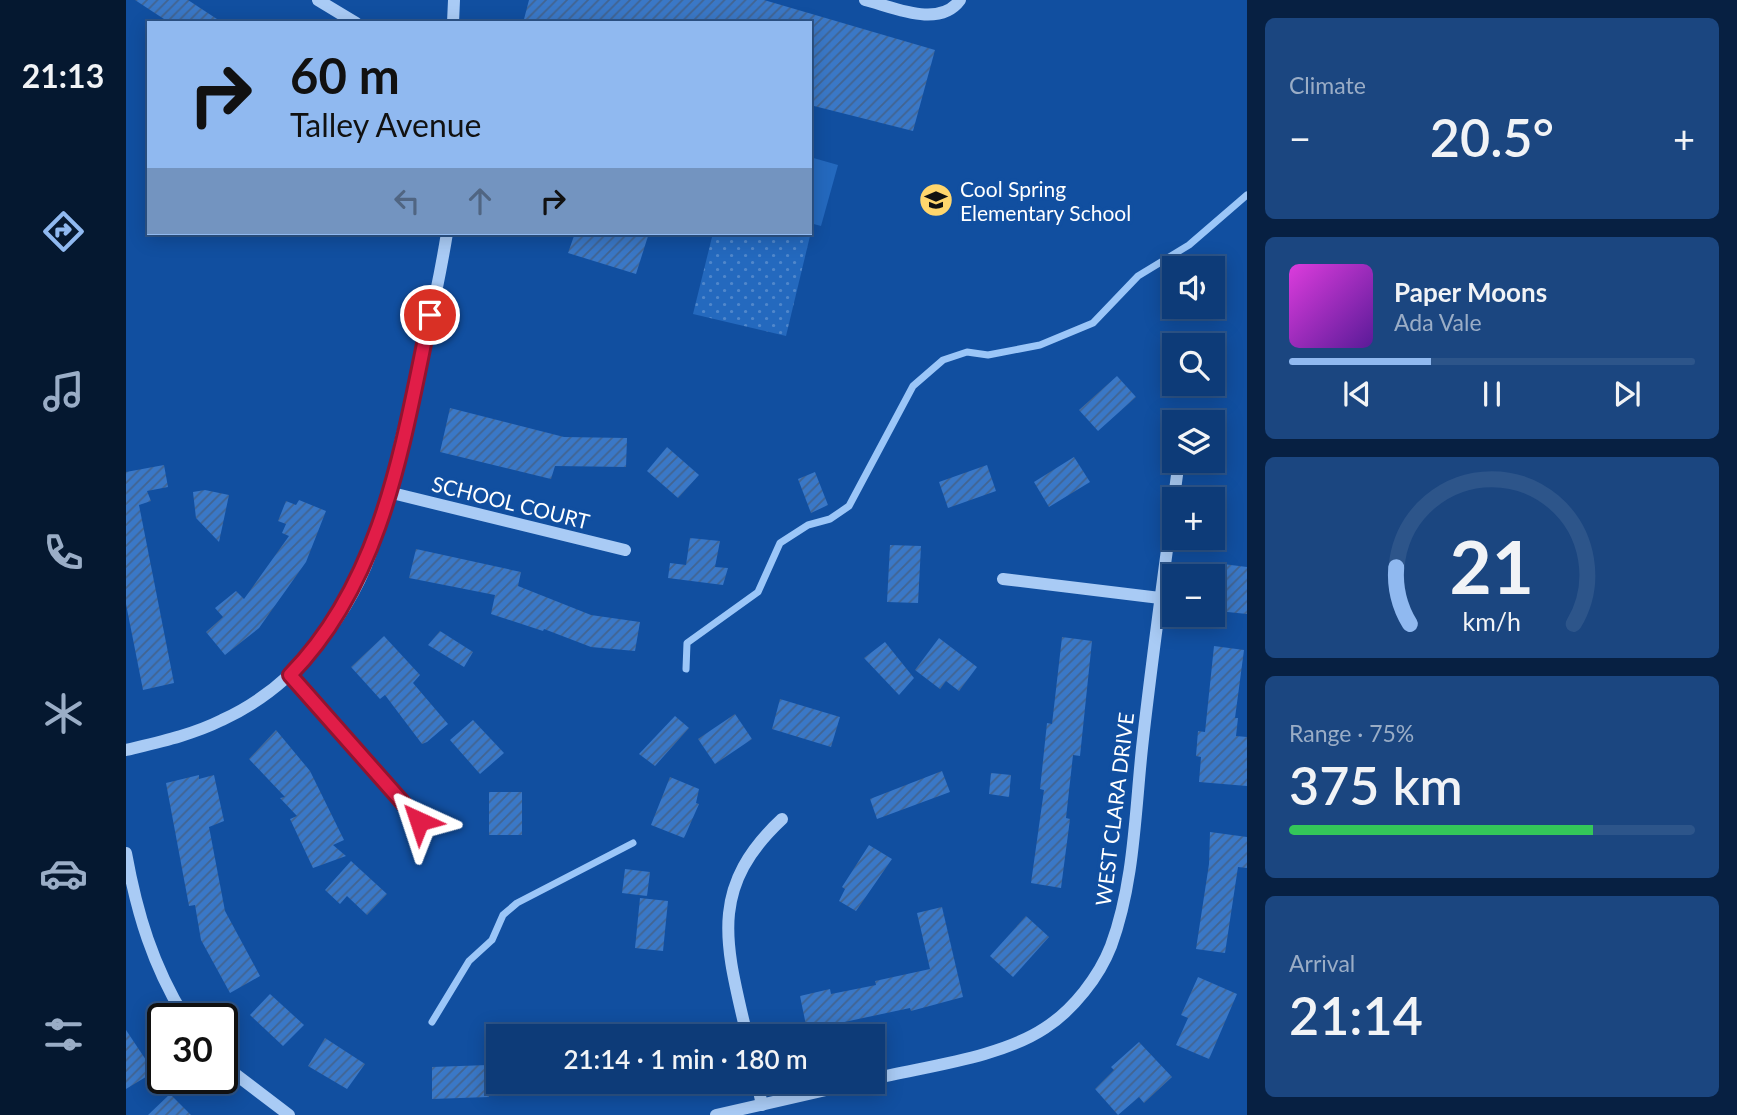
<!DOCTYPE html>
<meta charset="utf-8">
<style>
:root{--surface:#0d3b78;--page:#1b4680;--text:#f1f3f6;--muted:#9aadc6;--line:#2d558a;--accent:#90b9f0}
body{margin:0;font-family:Lato,sans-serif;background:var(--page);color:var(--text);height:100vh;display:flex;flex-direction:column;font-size:26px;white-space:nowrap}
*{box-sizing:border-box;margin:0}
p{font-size:23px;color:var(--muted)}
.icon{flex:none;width:38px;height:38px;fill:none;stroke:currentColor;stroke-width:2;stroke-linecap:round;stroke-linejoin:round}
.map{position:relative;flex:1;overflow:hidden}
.sheet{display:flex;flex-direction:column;gap:18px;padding:18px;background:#072042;width:490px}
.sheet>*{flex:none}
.hud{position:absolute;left:21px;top:21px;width:665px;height:214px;border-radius:0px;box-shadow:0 4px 18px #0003,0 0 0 2px var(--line);background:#90b9f0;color:#111;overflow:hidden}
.buttons{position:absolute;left:1036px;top:256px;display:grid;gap:14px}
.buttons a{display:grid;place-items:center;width:63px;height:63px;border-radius:0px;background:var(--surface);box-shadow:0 4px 18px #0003,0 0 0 2px var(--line);font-size:35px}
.speed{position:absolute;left:21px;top:1003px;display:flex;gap:14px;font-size:35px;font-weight:700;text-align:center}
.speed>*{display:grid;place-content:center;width:91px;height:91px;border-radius:50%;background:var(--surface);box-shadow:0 4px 18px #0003,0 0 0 2px var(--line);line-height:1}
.speed .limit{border:4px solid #111;border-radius:10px;background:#fff;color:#111}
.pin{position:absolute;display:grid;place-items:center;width:60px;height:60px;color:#fff;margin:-30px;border:4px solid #fff;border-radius:50%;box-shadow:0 2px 7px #0007}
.me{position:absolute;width:77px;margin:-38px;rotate:318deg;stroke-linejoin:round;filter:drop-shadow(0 0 5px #0008)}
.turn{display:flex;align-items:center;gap:24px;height:147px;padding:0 28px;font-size:32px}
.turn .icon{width:91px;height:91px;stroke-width:2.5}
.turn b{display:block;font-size:49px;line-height:60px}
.lanes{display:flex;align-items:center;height:66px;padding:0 28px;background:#0003;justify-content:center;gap:35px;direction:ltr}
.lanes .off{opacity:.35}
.big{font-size:52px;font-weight:600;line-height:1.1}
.sheet .widget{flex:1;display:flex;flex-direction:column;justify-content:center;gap:10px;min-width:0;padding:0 24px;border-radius:10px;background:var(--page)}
.sheet .dial{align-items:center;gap:0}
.dial svg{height:182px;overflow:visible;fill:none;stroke:var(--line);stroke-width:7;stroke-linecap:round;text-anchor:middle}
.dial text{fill:var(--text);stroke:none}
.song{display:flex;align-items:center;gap:21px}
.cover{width:84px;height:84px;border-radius:10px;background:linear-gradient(135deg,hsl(300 70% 55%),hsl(270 70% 35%))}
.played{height:7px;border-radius:4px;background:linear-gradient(90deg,var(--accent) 35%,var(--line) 35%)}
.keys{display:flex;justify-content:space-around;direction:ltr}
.heat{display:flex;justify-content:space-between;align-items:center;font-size:38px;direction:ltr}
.charge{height:10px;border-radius:5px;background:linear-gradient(90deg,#34c759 75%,var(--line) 0)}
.trip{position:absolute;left:360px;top:1024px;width:399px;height:70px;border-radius:0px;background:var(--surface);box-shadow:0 4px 18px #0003,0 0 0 2px var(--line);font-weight:600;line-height:70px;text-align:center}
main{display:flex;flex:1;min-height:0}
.tab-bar{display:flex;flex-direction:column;width:126px;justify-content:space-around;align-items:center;background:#051830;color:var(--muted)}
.tab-bar .icon{width:49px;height:49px}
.tab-bar .selected{color:var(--accent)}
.tab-bar b{font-size:32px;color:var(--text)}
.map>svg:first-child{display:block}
</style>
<main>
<nav class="tab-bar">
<b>21:13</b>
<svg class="icon selected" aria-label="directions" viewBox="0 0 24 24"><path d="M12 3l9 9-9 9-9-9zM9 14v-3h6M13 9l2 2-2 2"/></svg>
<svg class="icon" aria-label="music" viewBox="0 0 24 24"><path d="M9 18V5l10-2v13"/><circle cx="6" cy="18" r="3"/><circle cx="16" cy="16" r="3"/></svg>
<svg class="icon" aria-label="phone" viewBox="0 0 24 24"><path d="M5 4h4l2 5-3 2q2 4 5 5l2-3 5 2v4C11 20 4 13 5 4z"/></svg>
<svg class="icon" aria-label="climate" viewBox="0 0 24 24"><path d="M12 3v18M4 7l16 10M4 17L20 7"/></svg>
<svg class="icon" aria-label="car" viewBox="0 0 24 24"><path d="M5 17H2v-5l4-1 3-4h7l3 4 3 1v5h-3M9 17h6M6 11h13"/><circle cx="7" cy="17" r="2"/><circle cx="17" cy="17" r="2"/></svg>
<svg class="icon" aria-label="filters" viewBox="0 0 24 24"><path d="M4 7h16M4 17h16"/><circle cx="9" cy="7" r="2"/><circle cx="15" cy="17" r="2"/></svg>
</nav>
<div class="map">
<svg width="1121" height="1115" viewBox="0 0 1121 1115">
<defs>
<pattern id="park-dots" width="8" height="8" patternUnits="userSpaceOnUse" patternTransform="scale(1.75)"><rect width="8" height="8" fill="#2469be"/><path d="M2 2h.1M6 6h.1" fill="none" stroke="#5087cb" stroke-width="1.8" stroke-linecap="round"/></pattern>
<pattern id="building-hatch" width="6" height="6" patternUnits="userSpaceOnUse" patternTransform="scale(1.75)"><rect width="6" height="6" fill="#3a78c7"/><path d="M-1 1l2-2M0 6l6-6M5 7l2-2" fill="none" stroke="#426490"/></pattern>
</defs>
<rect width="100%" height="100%" fill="#114fa0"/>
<polygon fill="#2469be" points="684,157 712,165 695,226 684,223"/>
<polygon fill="url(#park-dots)" points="587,233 671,233 684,236 660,336 567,314"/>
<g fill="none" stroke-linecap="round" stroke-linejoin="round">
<g stroke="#9bc6f8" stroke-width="7">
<polyline points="560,669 561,643 632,592 654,543 682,525 704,519 723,506 787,386 817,360 841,352 862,355 914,345 967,323 1012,276 1063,245 1121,195"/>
<polyline points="306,1022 343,961 366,940 377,915 391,903 507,843"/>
</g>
</g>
<g fill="url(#building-hatch)">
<polygon points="9,0 62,0 97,23 44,23"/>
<polygon points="403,0 638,0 809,50 787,131 684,105 684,23 397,23"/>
<polygon points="449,233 523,233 510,274 442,253"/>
<polygon points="991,376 1010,397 972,431 953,410"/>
<polygon points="324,408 438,437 501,438 500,467 429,466 425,479 314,452"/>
<polygon points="541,447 573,475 552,498 521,471"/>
<polygon points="948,457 964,482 923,507 908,482"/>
<polygon points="38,465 42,487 21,491 25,501 13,505 48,683 17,690 0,604 0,472"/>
<polygon points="861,465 870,491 822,508 813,482"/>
<polygon points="689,472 702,505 685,513 672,479"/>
<polygon points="79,490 103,495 93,542 70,518 67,492"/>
<polygon points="173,500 200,511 180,562 133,628 99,655 80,632 97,617 89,608 110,591 118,599 163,536 156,533 160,524 152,521 160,501 170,505"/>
<polygon points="564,538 594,541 589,567 602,568 597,585 542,578 544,563 560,565"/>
<polygon points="764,545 795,546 792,603 761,602"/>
<polygon points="290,549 395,572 392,586 465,615 514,622 509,651 465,647 418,629 417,631 365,614 369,595 283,578"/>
<polygon points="1097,564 1121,567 1121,614 1092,611"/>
<polygon points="314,631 347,652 338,667 302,645"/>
<polygon points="258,636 294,675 287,683 322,724 301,742 296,744 259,695 254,699 225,667"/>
<polygon points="936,637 966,641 954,756 947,755 940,818 944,819 935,888 905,883 918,790 914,789 921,723 926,724"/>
<polygon points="813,638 851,667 833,691 820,681 814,689 789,670"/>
<polygon points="759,642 788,678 773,695 738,658"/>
<polygon points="1088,646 1118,650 1109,718 1112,718 1110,736 1121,737 1121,786 1073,782 1075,757 1070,756 1072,731 1079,732"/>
<polygon points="654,699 714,717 705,747 646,729"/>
<polygon points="609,714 626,739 589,764 572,739"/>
<polygon points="549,716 563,728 529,766 513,754"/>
<polygon points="347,720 378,753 354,774 324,740"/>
<polygon points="150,730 184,771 218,840 207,845 220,856 187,868 164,819 171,816 154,798 159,797 123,759"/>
<polygon points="816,771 824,792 751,819 744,799"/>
<polygon points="865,773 885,775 883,797 863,794"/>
<polygon points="73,775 73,779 88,775 98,821 83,827 99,911 134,976 104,993 75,940 69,905 63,906 40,783"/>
<polygon points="544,777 573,789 570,803 573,804 558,838 525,825"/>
<rect x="363" y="792" width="33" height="43"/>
<polygon points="1084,832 1121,837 1121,868 1112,867 1099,953 1070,949 1083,864"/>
<polygon points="743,845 766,859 730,911 713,901 719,889 716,887"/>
<polygon points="225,861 261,894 241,915 221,896 214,904 199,890"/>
<polygon points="499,869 524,872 521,896 496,893"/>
<polygon points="514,898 542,901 537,951 509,948"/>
<polygon points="816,907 837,997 785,1011 784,1008 681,1030 674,996 704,989 705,994 750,985 749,981 804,969 791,913"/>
<polygon points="900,916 923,937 887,977 864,956"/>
<polygon points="1072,977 1111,994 1083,1059 1050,1045 1062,1018 1055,1015"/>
<polygon points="144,994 178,1025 157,1046 124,1015"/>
<polygon points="0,1030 28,1072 0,1089"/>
<polygon points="199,1038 239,1064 221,1089 182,1066"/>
<polygon points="1013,1042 1046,1077 1018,1103 1013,1097 992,1115 969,1089 988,1070 985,1067"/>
<polygon points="362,1065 363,1097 306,1099 306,1067"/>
<polygon points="44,1094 65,1115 22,1115"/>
</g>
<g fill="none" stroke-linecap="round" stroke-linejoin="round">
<g stroke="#a9cbf5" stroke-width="12">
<polyline points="192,0 230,23"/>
<path d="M739,0c28,7 74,29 95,0"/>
<polyline points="327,23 328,0"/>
<polyline points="262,492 499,550"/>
<polyline points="877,579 1034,598"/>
<polyline points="164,675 294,821"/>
<path d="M0,750c33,-8 66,-15 96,-30 73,-33 131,-107 154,-182 11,-33 18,-69 26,-103 17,-67 34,-134 45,-202"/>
<path d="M0,853c11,61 27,113 59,165"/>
<path d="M621,1036c-21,-91 -40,-147 35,-217"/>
<polyline points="96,1064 163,1115"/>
<path d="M747,1079c53,-13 127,-21 172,-51 28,-18 54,-51 66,-82 23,-62 24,-132 31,-198 10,-91 23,-182 35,-273"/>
<polyline points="631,1082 636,1105"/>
<polyline points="590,1115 735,1082"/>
</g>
</g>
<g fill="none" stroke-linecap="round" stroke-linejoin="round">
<g stroke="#92132f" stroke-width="18">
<path id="route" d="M293,821l-129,-146c94,-96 113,-233 140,-360"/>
</g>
<use href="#route" stroke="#e11d48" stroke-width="12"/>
</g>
<defs>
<g id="school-disc" transform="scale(1.75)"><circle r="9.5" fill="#ffd66d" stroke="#114fa0"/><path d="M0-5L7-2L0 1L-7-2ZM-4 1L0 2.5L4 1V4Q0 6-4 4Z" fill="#111"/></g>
</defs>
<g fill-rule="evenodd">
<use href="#school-disc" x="810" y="200"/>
</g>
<g text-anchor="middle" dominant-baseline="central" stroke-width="7" stroke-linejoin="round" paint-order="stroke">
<g font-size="21" fill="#fff" stroke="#114fa0" text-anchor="start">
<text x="834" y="188">Cool Spring<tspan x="834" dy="24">Elementary School</tspan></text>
</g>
<g font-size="21" fill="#fff" stroke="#114fa0">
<text transform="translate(385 502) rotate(14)">SCHOOL COURT</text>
<text transform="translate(988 809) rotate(-83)">WEST CLARA DRIVE</text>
</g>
</g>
</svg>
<div class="buttons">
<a><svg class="icon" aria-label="sound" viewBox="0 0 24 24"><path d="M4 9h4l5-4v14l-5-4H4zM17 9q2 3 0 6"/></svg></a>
<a><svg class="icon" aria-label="search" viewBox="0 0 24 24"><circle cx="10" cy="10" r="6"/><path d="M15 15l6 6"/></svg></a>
<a><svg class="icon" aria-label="layers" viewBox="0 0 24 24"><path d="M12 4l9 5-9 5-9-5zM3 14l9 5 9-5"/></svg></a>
<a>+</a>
<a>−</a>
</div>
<div class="speed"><div class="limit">30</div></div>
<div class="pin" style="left:304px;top:315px;background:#d93025"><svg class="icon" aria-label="arrive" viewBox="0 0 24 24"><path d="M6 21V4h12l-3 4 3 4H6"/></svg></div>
<svg class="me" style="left:293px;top:821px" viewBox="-20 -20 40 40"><path d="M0-17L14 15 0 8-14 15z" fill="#e11d48" stroke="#fff" stroke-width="4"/></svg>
<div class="trip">21:14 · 1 min · 180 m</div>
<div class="hud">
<div class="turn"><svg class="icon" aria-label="right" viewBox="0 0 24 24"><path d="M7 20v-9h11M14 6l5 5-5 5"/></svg><div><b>60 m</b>Talley Avenue</div></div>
<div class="lanes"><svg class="icon off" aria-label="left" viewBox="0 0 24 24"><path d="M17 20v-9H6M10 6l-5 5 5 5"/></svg><svg class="icon off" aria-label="ahead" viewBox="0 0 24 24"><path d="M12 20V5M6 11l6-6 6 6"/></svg><svg class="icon" aria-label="right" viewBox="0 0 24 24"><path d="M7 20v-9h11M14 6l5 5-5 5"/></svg></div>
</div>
</div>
<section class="sheet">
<div class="widget"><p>Climate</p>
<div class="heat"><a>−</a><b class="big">20.5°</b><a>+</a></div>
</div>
<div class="widget">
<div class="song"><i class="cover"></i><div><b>Paper Moons</b><p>Ada Vale</p></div></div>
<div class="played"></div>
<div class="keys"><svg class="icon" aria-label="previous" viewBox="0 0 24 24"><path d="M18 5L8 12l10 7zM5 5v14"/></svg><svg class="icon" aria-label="pause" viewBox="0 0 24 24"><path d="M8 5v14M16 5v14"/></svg><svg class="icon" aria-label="next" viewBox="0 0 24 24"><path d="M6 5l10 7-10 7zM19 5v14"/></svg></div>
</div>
<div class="widget dial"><svg viewBox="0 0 100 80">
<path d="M14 69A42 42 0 1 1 86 69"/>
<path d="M14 69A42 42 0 0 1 8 44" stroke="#90b9f0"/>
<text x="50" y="56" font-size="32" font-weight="700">21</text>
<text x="50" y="72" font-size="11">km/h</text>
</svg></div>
<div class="widget"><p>Range · 75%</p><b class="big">375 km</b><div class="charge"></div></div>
<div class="widget"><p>Arrival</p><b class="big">21:14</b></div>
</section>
</main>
